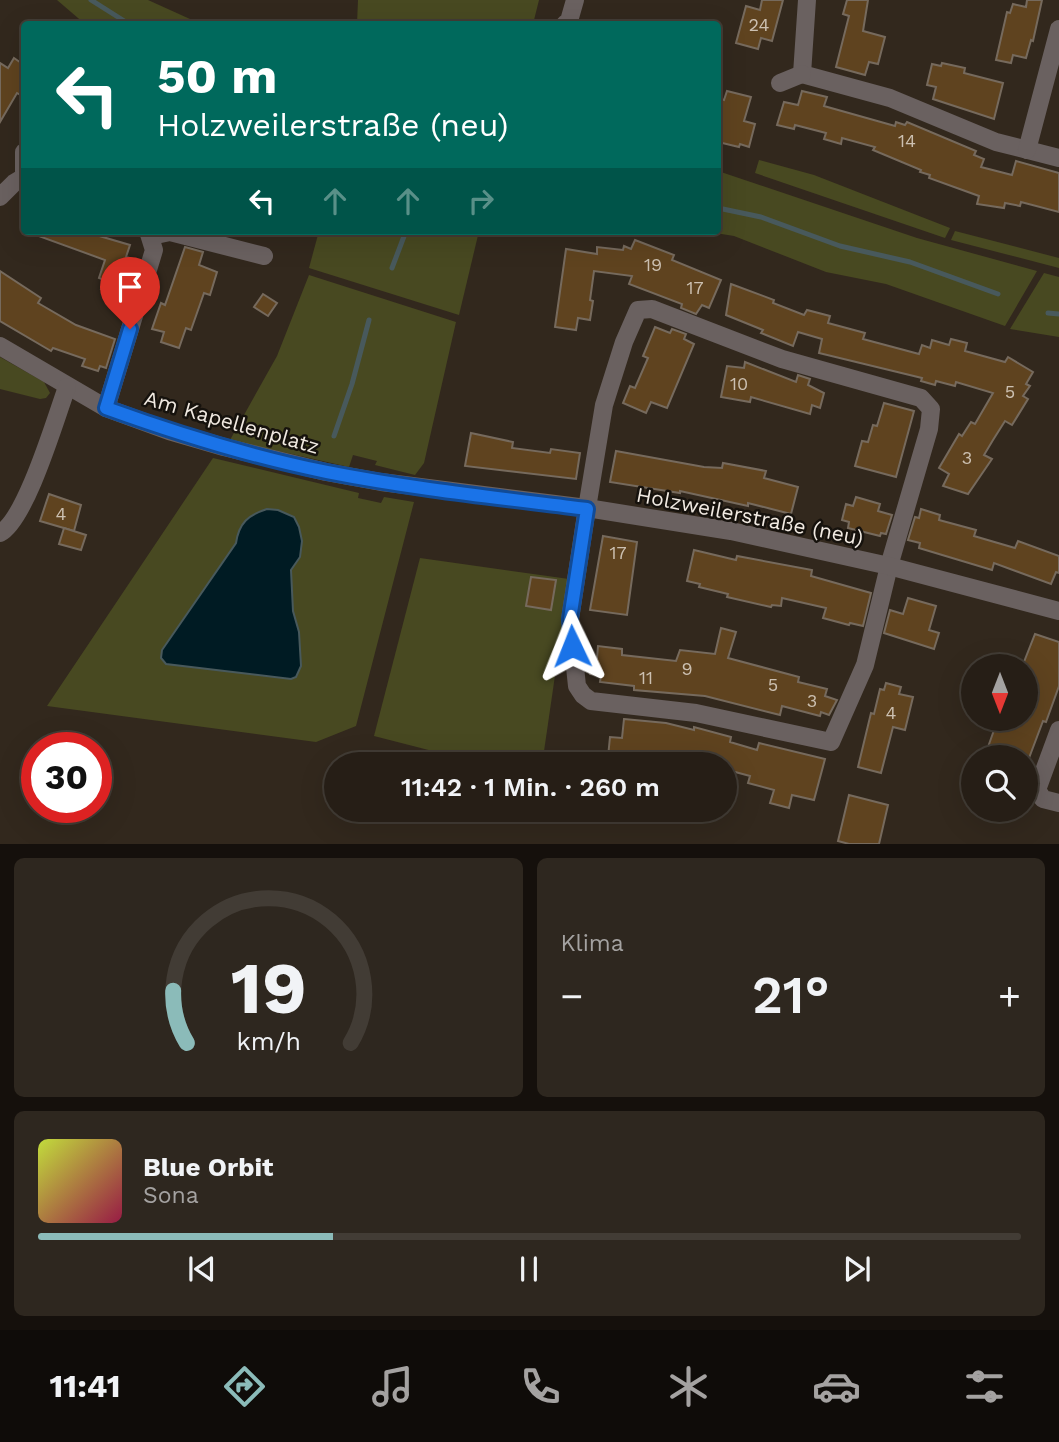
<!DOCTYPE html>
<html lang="de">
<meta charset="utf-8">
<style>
:root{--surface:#261e16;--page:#2e271f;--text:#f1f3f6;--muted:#a4a2a1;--line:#423c35;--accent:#8bbbb9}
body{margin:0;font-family:"Work Sans",sans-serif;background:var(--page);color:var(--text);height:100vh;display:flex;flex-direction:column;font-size:26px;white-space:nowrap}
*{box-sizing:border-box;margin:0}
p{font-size:23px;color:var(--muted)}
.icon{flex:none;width:38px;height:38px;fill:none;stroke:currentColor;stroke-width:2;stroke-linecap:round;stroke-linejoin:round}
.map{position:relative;height:844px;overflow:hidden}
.details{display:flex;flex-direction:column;gap:14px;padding:14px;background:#15100c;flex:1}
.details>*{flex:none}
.banner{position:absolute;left:21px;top:21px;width:700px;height:214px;border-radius:7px;box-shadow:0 7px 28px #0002,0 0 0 2px var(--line);background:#00695c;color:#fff;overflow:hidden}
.needle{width:46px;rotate:180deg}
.fabs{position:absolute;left:961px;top:654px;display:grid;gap:14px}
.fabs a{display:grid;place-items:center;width:77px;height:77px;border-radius:50%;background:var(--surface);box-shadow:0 7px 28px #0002,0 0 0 2px var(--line);font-size:35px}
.speed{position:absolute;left:21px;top:732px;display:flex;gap:14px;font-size:35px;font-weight:700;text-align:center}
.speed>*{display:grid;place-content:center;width:91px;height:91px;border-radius:50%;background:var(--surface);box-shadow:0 7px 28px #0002,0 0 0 2px var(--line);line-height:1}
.speed .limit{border:10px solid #d22;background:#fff;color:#111}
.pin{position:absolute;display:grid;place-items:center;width:60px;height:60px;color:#fff;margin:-72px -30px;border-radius:50% 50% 50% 0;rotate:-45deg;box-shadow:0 0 7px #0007}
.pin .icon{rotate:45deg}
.me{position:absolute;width:77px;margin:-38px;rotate:358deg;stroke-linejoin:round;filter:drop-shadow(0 0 5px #0008)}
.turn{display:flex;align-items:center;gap:24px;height:147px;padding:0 21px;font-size:32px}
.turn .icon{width:91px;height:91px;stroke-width:2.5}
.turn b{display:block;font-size:49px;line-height:60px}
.lanes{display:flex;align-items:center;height:66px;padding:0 21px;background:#0003;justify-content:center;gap:35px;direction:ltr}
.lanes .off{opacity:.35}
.big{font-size:52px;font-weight:600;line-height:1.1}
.details .tile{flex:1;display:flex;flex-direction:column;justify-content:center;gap:10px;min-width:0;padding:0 24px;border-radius:10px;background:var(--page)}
.details .dial{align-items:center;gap:0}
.dial svg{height:182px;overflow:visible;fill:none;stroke:var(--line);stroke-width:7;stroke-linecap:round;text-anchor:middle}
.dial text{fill:var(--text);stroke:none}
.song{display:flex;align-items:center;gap:21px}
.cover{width:84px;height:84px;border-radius:10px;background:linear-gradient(135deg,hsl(70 70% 55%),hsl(340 70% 35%))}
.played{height:7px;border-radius:4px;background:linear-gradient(90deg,var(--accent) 30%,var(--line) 30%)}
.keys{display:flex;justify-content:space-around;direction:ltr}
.heat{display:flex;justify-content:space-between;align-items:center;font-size:38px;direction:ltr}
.details .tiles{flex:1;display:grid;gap:14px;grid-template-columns:1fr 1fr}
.tile:last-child{grid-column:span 2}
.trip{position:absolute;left:324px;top:752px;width:413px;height:70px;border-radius:35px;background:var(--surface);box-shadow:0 7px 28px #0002,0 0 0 2px var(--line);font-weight:600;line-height:70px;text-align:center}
.tab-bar{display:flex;height:112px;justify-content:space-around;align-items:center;background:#0f0c09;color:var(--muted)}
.tab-bar .icon{width:49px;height:49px}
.tab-bar .on{color:var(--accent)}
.tab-bar b{font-size:32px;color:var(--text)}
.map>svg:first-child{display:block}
</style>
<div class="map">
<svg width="1059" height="844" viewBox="0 0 1059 844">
<rect width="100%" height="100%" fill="#32281d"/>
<g fill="#484921">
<polygon points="57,0 148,0 201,24 85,24"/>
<polygon points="358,0 539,0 533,24 357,24"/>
<polygon points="759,160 814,175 950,228 945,238 755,173"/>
<polygon points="718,171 917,238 1037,271 1005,326 886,284 826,272 734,236 703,231 718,231"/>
<polygon points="319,231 479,231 459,315 309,268"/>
<polygon points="955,231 1059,258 1059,268 951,240"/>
<polygon points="1044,273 1059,277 1059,337 1010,329"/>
<polygon points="309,275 456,322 424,463 415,475 375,465 377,461 353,455 349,467 230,440 277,356"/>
<polygon points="0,357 44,382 50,393 46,398 40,399 0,389"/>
<polygon points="213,458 359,493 358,498 381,503 384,497 414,502 356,726 316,742 47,706"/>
<polygon points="420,558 569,579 542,765 487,765 374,736"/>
</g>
<path fill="#001b23" stroke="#48595c" stroke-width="2" d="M267,509l11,1 16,7 5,10 3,14 -2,16 -9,13 2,41 6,21 2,34 -5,11 -5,2 -125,-15 -5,-6 1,-8 74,-107c3,-20 12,-28 31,-34z"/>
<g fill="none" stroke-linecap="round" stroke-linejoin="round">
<g stroke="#48595c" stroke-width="5">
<polyline points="91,0 129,24"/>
<polyline points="718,208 761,217 840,246 910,262 998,294"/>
<polyline points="392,268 406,231"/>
<polyline points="1048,313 1059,314"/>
<polyline points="334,436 352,384 369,320"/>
</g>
</g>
<g fill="#5f431f" stroke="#766a5d" stroke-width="2">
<polygon points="762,0 783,0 772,41 761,38 758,49 736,43 746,6 760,10"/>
<polygon points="847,0 868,0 863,31 885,37 878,64 869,62 865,75 836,67 849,16 843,14"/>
<polygon points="1027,0 1042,0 1033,41 1031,40 1026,58 1013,55 1011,63 996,60 1007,12 1010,13 1013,4 1026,7"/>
<polygon points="14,58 24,65 24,97 17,93 0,122 0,63 8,68"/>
<polygon points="942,63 965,68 964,73 1003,83 994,119 933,99 936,87 927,85 932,64 941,66"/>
<polygon points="727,91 751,97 744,121 755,124 749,147 740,144 739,147 718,142 718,98 724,100"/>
<polygon points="802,91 827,97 824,106 895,126 896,122 905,125 907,122 976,151 974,155 984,159 981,167 1012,175 1016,161 1059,173 1059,212 1021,202 1020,206 1005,203 1004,208 977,204 979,196 929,178 930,175 920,172 921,170 873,150 875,147 842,138 841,144 824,139 826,133 795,125 794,129 777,125 784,102 798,105"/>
<polygon points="34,231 97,231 96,235 130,245 126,257 133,259 121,295 101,289 104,280 99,278 105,260 33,234"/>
<polygon points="635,240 674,255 672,260 721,280 709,308 702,305 696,314 681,308 682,304 629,284 632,276 594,271 590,300 593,301 590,320 578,318 576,330 555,327 566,249 597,254 597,247 623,250 624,246 631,249"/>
<polygon points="185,247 203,252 199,265 217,272 210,295 204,293 191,330 186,328 179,348 161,342 164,332 152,329 161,303 165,305"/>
<polygon points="0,271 41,298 38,303 76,325 115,339 106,368 100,366 98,371 82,366 85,359 53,348 51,351 0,321"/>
<polygon points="731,284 774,300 773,303 804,315 807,310 830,316 828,323 865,333 863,339 919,354 922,345 930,348 932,340 949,345 951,339 967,343 965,351 1005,362 1008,357 1033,372 1026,384 1030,386 1023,396 1028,399 1012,425 1005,421 993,440 984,455 992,459 968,494 943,486 949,474 939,468 959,434 962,436 971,422 975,424 993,393 956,382 955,386 936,381 935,385 921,381 922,378 819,353 822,339 798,332 793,346 761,333 763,330 726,315"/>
<polygon points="263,294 277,303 268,316 254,307"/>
<polygon points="655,327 670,333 672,329 686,334 684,339 694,344 667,408 651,402 646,413 623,403 630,386 635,388 648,358 643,356"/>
<polygon points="745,362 796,382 798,375 810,379 808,385 824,393 820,408 812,405 810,414 751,397 750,402 721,397 727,366 744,368"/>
<polygon points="884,403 914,411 896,477 855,466 862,441 868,442 873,425 877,426"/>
<polygon points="471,433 513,442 512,448 550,453 551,449 580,453 576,479 465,466"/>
<polygon points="616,451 704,467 722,468 723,463 766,471 764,478 798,487 791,514 748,503 748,506 680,491 680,493 610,482"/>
<polygon points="49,494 81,505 74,531 40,521"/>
<polygon points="856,497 880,504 878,511 892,515 886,534 881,533 880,536 848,528 849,522 842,520 846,504 853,506"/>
<polygon points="921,509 940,515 939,520 976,530 974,536 1015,548 1018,541 1059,556 1059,573 1056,572 1051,584 994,563 992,570 919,548 920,543 908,540 915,517 919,518"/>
<polygon points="64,528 86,535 81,550 59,544"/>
<polygon points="603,536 637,542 627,615 590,610"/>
<polygon points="694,550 736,560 737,556 812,570 811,576 871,593 863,626 850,623 849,625 823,618 826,608 782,598 781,606 772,605 771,607 727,597 728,594 699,587 700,584 687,581"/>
<polygon points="531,577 556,580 551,610 526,606"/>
<polygon points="908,598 936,606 929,630 939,633 934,649 884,633 890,610 903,614"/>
<polygon points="721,628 736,632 728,658 799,677 798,682 827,689 825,696 837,700 829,715 821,712 820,716 782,706 780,715 705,696 634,690 634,686 600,682 601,675 590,674 587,658 597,658 598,646 622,649 622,655 676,661 680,650 715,654"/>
<polygon points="1035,634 1059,642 1059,686 1046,722 1043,721 1029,758 987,758 991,748 988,747 998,719 1026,719 1026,667 1022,667"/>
<polygon points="886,683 901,687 899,694 913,697 905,730 893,727 881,773 858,767 871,713 874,714 880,689 884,690"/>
<polygon points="624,719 666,723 694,730 694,727 731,737 730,742 757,750 759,743 825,759 814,800 792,795 789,808 770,803 774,790 748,783 750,776 724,769 724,765 706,765 687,760 686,765 679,765 646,756 646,761 608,757 610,737 622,738"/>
<polygon points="849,795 888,805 879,844 849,844 838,841"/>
</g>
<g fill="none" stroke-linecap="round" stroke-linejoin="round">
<g stroke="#6a6160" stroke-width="18">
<polyline points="807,0 802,74 890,98 996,142 1059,158"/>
<polyline points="565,24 569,21 575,0"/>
<polyline points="780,83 802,74"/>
<polyline points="1027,150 1059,29"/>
<polyline points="24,152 24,174"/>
<polyline points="0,197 14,183 24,177"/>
<polyline points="151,236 170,232 264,256"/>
<polygon points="652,309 782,359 921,398 931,409 929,429 889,566 865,665 831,742 696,713 591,701 583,695 577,686 570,619 587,508 604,405 624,342 638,310"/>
<polyline points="0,346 106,408 169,431 224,447 326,472 381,482 587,508 731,531 889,566 1059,611"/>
<polyline points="106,408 154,250 148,231"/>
<path d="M0,533c26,-13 56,-116 67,-146"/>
<polyline points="1059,730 1037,790 1043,799 1059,803"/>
</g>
</g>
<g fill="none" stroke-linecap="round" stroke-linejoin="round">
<g stroke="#114b97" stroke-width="18">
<path id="route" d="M130,329l-24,79c72,26 146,49 221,64 86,17 173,26 260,37l-17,110 2,27"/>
</g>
<use href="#route" stroke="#1a73e8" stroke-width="12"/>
</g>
<g text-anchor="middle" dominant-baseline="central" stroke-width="5" stroke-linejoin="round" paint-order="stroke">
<g font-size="18" fill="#ccc0b1">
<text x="759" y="24">24</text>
<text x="907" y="140">14</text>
<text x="653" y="264">19</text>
<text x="695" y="287">17</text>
<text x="739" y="383">10</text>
<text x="1010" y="391">5</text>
<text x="967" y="457">3</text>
<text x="61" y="513">4</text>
<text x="618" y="552">17</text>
<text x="687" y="668">9</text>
<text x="646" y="677">11</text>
<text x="773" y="684">5</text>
<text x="812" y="700">3</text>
<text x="891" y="712">4</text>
</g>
<g font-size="21" fill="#f1eae2" stroke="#16120d">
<text transform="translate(232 422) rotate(16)">Am Kapellenplatz</text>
<text transform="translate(750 516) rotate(11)">Holzweilerstraße (neu)</text>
</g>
</g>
</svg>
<div class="fabs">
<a><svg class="needle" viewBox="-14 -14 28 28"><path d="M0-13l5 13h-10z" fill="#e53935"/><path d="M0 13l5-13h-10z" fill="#a4a2a1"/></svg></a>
<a><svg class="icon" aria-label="search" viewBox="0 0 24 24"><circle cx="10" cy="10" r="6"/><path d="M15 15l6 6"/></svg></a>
</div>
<div class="speed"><div class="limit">30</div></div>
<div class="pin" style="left:130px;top:329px;background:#d93025"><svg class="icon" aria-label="arrive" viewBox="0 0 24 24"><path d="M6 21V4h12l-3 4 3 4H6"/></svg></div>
<svg class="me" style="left:572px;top:646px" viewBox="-20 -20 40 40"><path d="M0-17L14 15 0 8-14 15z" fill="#1a73e8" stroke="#fff" stroke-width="4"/></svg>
<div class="trip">11:42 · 1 Min. · 260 m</div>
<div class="banner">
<div class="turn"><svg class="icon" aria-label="left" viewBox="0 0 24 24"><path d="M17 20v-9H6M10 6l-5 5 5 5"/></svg><div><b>50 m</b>Holzweilerstraße (neu)</div></div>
<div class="lanes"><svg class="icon" aria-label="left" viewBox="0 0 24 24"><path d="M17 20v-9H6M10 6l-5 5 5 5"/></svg><svg class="icon off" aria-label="ahead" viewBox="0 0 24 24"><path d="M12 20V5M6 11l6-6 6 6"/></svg><svg class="icon off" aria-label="ahead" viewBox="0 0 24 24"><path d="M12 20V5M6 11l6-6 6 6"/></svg><svg class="icon off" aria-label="right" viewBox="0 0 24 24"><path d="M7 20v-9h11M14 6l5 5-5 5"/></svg></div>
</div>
</div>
<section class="details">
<div class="tiles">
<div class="tile dial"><svg viewBox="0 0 100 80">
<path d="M14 69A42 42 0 1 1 86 69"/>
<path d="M14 69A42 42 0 0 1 8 46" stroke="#8bbbb9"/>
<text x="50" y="56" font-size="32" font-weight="700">19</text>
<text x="50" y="72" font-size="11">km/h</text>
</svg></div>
<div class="tile"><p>Klima</p>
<div class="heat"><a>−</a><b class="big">21°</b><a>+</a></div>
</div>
<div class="tile">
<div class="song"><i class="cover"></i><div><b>Blue Orbit</b><p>Sona</p></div></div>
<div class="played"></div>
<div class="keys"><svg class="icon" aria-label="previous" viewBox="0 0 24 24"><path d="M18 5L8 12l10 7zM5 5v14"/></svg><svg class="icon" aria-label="pause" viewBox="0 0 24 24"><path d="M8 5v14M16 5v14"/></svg><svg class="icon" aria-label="next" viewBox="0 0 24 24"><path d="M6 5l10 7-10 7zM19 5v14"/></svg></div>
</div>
</div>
</section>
<nav class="tab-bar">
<b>11:41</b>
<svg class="icon on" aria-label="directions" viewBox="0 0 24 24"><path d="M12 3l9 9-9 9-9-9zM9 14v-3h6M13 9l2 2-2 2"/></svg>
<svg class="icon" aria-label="music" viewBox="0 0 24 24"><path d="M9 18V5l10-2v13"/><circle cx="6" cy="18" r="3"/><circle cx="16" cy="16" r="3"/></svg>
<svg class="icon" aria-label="phone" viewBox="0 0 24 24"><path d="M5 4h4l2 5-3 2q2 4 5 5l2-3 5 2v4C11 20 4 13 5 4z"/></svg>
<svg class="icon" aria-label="climate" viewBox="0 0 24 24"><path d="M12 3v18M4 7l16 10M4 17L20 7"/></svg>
<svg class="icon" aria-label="car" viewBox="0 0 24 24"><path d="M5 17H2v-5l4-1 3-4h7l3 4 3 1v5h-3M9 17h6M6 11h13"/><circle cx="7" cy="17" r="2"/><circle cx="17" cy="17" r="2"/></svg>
<svg class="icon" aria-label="filters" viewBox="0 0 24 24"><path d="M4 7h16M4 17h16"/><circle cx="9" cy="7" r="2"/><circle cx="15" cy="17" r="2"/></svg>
</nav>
